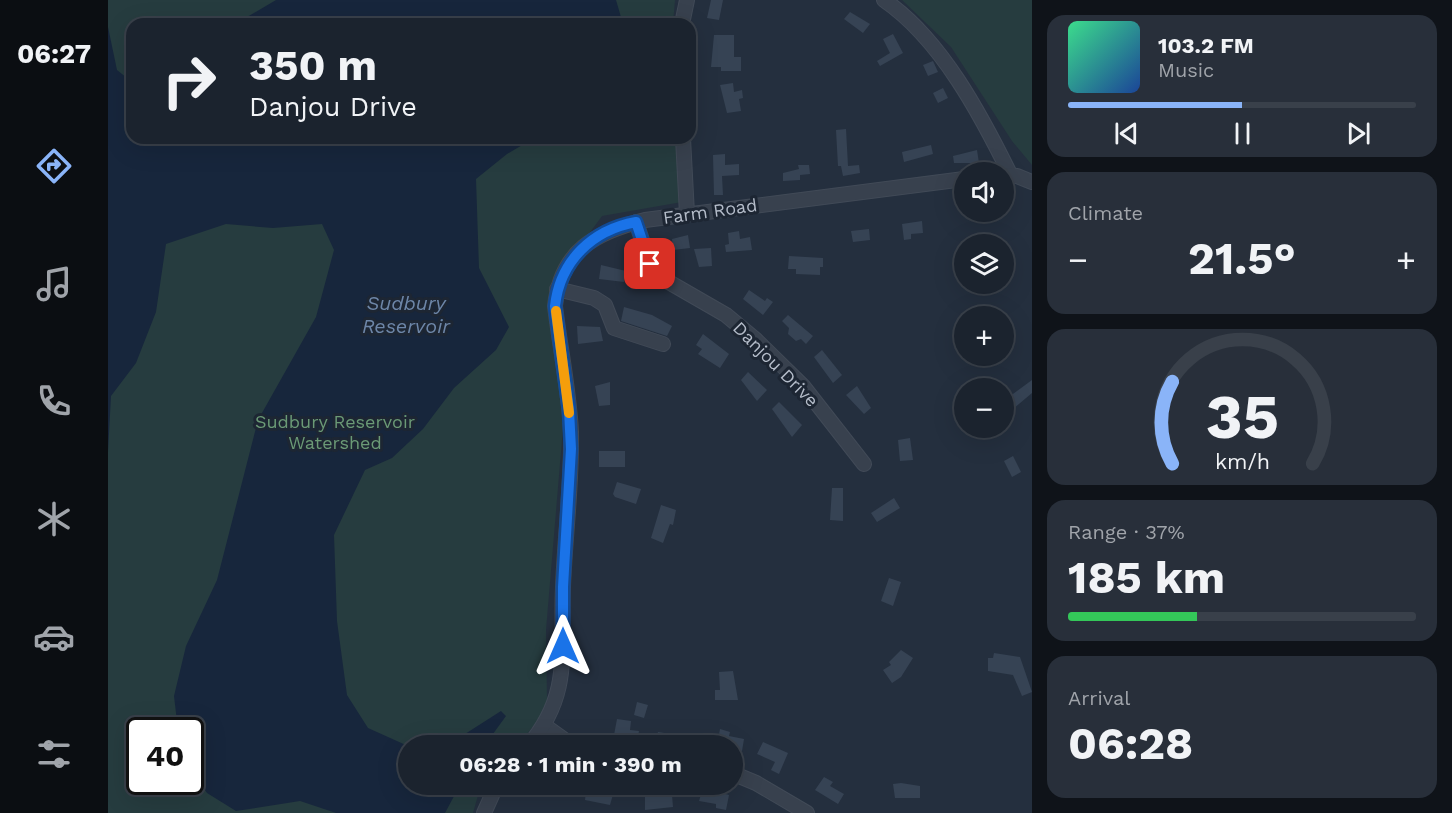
<!DOCTYPE html>
<meta charset="utf-8">
<style>
:root{--surface:#1b232e;--page:#282f3a;--text:#f1f3f6;--muted:#a0a4aa;--line:#39404a;--accent:#8ab4f8}
body{margin:0;font-family:"Work Sans",sans-serif;background:var(--page);color:var(--text);height:100vh;display:flex;flex-direction:column;font-size:22px;white-space:nowrap}
*{box-sizing:border-box;margin:0}
p{font-size:20px;color:var(--muted)}
.icon{flex:none;width:33px;height:33px;fill:none;stroke:currentColor;stroke-width:2;stroke-linecap:round;stroke-linejoin:round}
.map{position:relative;flex:1;overflow:hidden}
.side{display:flex;flex-direction:column;gap:15px;padding:15px;background:#0f1319;width:420px}
.side>*{flex:none}
.top-card{position:absolute;left:18px;top:18px;width:570px;height:126px;border-radius:18px;box-shadow:0 6px 24px #0002,0 0 0 2px var(--line);background:#1b232e;color:var(--text);overflow:hidden}
.buttons{position:absolute;left:846px;top:162px;display:grid;gap:12px}
.buttons a{display:grid;place-items:center;width:60px;height:60px;border-radius:50%;background:var(--surface);box-shadow:0 6px 24px #0002,0 0 0 2px var(--line);font-size:30px}
.speed{position:absolute;left:18px;top:717px;display:flex;gap:12px;font-size:30px;font-weight:700;text-align:center}
.speed>*{display:grid;place-content:center;width:78px;height:78px;border-radius:50%;background:var(--surface);box-shadow:0 6px 24px #0002,0 0 0 2px var(--line);line-height:1}
.speed .limit{border:3px solid #111;border-radius:9px;background:#fff;color:#111}
.pin{position:absolute;display:grid;place-items:center;width:51px;height:51px;color:#fff;margin:-26px;border-radius:12px;box-shadow:0 3px 9px #0006}
.me{position:absolute;width:66px;margin:-33px;rotate:0deg;stroke-linejoin:round;filter:drop-shadow(0 0 4px #0008)}
.turn{display:flex;align-items:center;gap:21px;height:126px;padding:0 24px;font-size:27px}
.turn .icon{width:78px;height:78px;stroke-width:2.5}
.turn b{display:block;font-size:42px;line-height:51px}
.big{font-size:45px;font-weight:700;line-height:1.1}
.side .card{flex:1;display:flex;flex-direction:column;justify-content:center;gap:9px;min-width:0;padding:0 21px;border-radius:18px;background:var(--page)}
.side .dial{align-items:center;gap:0}
.dial svg{height:156px;overflow:visible;fill:none;stroke:var(--line);stroke-width:7;stroke-linecap:round;text-anchor:middle}
.dial text{fill:var(--text);stroke:none}
.song{display:flex;align-items:center;gap:18px}
.cover{width:72px;height:72px;border-radius:9px;background:linear-gradient(135deg,hsl(150 70% 55%),hsl(220 70% 35%))}
.played{height:6px;border-radius:3px;background:linear-gradient(90deg,var(--accent) 50%,var(--line) 50%)}
.keys{display:flex;justify-content:space-around;direction:ltr}
.heat{display:flex;justify-content:space-between;align-items:center;font-size:33px;direction:ltr}
.charge{height:9px;border-radius:4px;background:linear-gradient(90deg,#34c759 37%,var(--line) 0)}
.trip{position:absolute;left:290px;top:735px;width:345px;height:60px;border-radius:30px;background:var(--surface);box-shadow:0 6px 24px #0002,0 0 0 2px var(--line);font-weight:700;line-height:60px;text-align:center}
main{display:flex;flex:1;min-height:0}
.tab-bar{display:flex;flex-direction:column;width:108px;justify-content:space-around;align-items:center;background:#0b0e12;color:var(--muted)}
.tab-bar .icon{width:42px;height:42px}
.tab-bar .active{color:var(--accent)}
.tab-bar b{font-size:27px;color:var(--text)}
.map>svg:first-child{display:block}
</style>
<main>
<nav class="tab-bar">
<b>06:27</b>
<svg class="icon active" aria-label="directions" viewBox="0 0 24 24"><path d="M12 3l9 9-9 9-9-9zM9 14v-3h6M13 9l2 2-2 2"/></svg>
<svg class="icon" aria-label="music" viewBox="0 0 24 24"><path d="M9 18V5l10-2v13"/><circle cx="6" cy="18" r="3"/><circle cx="16" cy="16" r="3"/></svg>
<svg class="icon" aria-label="phone" viewBox="0 0 24 24"><path d="M5 4h4l2 5-3 2q2 4 5 5l2-3 5 2v4C11 20 4 13 5 4z"/></svg>
<svg class="icon" aria-label="climate" viewBox="0 0 24 24"><path d="M12 3v18M4 7l16 10M4 17L20 7"/></svg>
<svg class="icon" aria-label="car" viewBox="0 0 24 24"><path d="M5 17H2v-5l4-1 3-4h7l3 4 3 1v5h-3M9 17h6M6 11h13"/><circle cx="7" cy="17" r="2"/><circle cx="17" cy="17" r="2"/></svg>
<svg class="icon" aria-label="filters" viewBox="0 0 24 24"><path d="M4 7h16M4 17h16"/><circle cx="9" cy="7" r="2"/><circle cx="15" cy="17" r="2"/></svg>
</nav>
<div class="map">
<svg width="924" height="813" viewBox="0 0 924 813">
<rect width="100%" height="100%" fill="#242f3e"/>
<g fill="#263c3f" fill-rule="evenodd">
<path d="M0,0h567l-2,24h-541v114h545l5,64 -80,14 -44,60 -4,66 9,86 -17,202 1,70 -7,19 -23,26 -109,1v38l73,1 -8,28h-365zM32,730h50v52h-50z"/>
<polygon points="794,0 924,0 924,165 904,141 843,47"/>
</g>
<g fill="#17263c">
<polygon points="168,0 508,0 515,24 127,24"/>
<polygon points="0,27 9,70 24,82 24,138 426,138 399,154 368,179 371,268 401,327 388,350 346,388 315,429 284,458 257,470 226,535 229,621 239,695 260,728 300,746 300,784 352,785 337,813 228,813 192,801 128,811 99,793 83,770 82,730 70,730 66,696 78,646 109,580 150,420 208,317 226,250 214,224 165,228 118,224 58,244 48,312 28,363 3,396 0,452"/>
<polygon points="393,711 398,716 377,745 327,745 346,741"/>
</g>
<g fill="#364354">
<polygon points="603,0 615,0 611,20 599,18"/>
<polygon points="742,12 762,24 755,33 736,19"/>
<polygon points="785,34 795,53 772,66 769,61 782,53 775,39"/>
<polygon points="606,35 626,35 626,57 633,57 633,71 613,71 613,67 603,67"/>
<polygon points="825,61 830,72 820,76 815,65"/>
<polygon points="625,83 626,92 634,90 635,98 631,99 633,111 619,113 612,85"/>
<polygon points="835,88 840,98 830,103 825,93"/>
<polygon points="738,129 740,166 751,165 752,173 735,176 733,166 730,166 728,130"/>
<polygon points="823,145 825,154 796,162 794,152"/>
<polygon points="869,150 871,163 846,163 845,156"/>
<polygon points="617,154 617,165 631,164 631,175 614,176 615,195 606,195 605,155"/>
<polygon points="690,165 701,165 702,174 692,175 692,180 675,181 675,173 691,169"/>
<polygon points="814,221 815,233 803,234 803,239 796,240 794,224"/>
<polygon points="761,229 762,240 745,242 743,231"/>
<polygon points="631,231 632,239 642,237 644,250 618,252 617,245 621,244 620,233"/>
<polygon points="580,235 582,248 565,250 564,239"/>
<polygon points="603,248 604,266 591,267 586,249"/>
<polygon points="681,256 715,258 715,267 712,267 712,275 688,274 688,269 680,269"/>
<polygon points="493,265 518,271 516,282 491,279"/>
<polygon points="641,290 657,301 659,298 665,302 655,315 635,299"/>
<polygon points="516,307 544,315 564,326 559,336 513,321"/>
<polygon points="680,315 705,336 698,344 693,339 688,341 680,334 681,328 674,321"/>
<polygon points="469,326 492,327 495,341 470,344"/>
<polygon points="595,334 621,354 612,368 590,354 594,349 588,345"/>
<polygon points="714,350 734,375 725,383 706,357"/>
<polygon points="640,372 659,390 649,401 633,380"/>
<polygon points="924,380 924,393 905,409 898,399"/>
<polygon points="502,382 502,405 491,406 487,386"/>
<polygon points="749,386 763,408 756,414 738,395"/>
<polygon points="671,402 694,425 684,437 664,409"/>
<polygon points="802,438 805,460 792,461 790,440"/>
<rect x="491" y="451" width="26" height="16"/>
<polygon points="905,456 913,472 904,477 896,461"/>
<polygon points="509,482 533,489 528,504 507,497 505,494"/>
<polygon points="724,488 735,488 735,521 722,520"/>
<polygon points="786,498 792,508 769,522 763,513"/>
<polygon points="553,505 568,510 565,525 562,524 555,543 543,538"/>
<polygon points="781,578 793,582 785,606 773,601"/>
<polygon points="793,650 805,658 793,677 784,683 775,670 783,665 781,662"/>
<polygon points="886,653 912,657 924,692 914,696 905,675 880,671 880,658 885,658"/>
<polygon points="625,671 630,700 607,700 607,690 612,690 611,672"/>
<polygon points="529,702 540,705 536,718 526,715"/>
<polygon points="509,719 523,721 522,730 531,731 530,736 561,742 560,746 516,746 518,737 506,735"/>
<polygon points="612,729 622,732 621,736 636,739 634,751 624,749 624,746 609,745"/>
<polygon points="550,732 563,734 561,742 548,739"/>
<polygon points="655,742 680,753 671,774 663,770 667,762 649,754"/>
<polygon points="716,777 725,782 722,786 736,794 730,804 707,790"/>
<polygon points="793,783 812,786 812,798 787,798 785,784"/>
<polygon points="479,784 491,784 490,787 506,791 502,805 477,800"/>
<polygon points="595,788 621,795 618,810 608,808 608,804 591,801"/>
<polygon points="564,795 565,807 537,810 537,797"/>
</g>
<g fill="none" stroke-linecap="round" stroke-linejoin="round">
<g stroke="#414a57" stroke-width="16">
<g id="minor">
<path d="M776,0c57,39 97,115 127,176"/>
<polyline points="574,24 579,0"/>
<polyline points="575,138 579,214"/>
<polyline points="896,175 909,176 924,182"/>
<polyline points="528,222 542,264 552,277 618,315 648,340 695,386 756,464"/>
<polyline points="449,289 486,298 497,305 506,328 555,344"/>
<polyline points="437,726 465,746"/>
<path d="M420,746c45,-53 32,-95 35,-159 2,-52 9,-103 8,-155 -2,-42 -11,-84 -16,-126 6,-56 41,-74 90,-86l319,-41"/>
<polyline points="624,773 648,783 699,813"/>
<polyline points="376,813 389,784"/>
</g>
</g>
<use href="#minor" stroke="#38414e" stroke-width="14"/>
</g>
<g fill="none" stroke-linecap="round" stroke-linejoin="round">
<g stroke="#114b97" stroke-width="15">
<path id="route" d="M455,646v-59l8,-138 -2,-39 -14,-104c5,-45 37,-76 81,-84l14,42"/>
</g>
<use href="#route" stroke="#1a73e8" stroke-width="10"/>
<polyline stroke="#f59e0b" stroke-width="10" points="448,311 461,413"/>
</g>
<g text-anchor="middle" dominant-baseline="central" stroke-width="6" stroke-linejoin="round" paint-order="stroke">
<g font-size="18" fill="#b4bcc9" stroke="#1d2633">
<text transform="translate(602 211) rotate(-8)">Farm Road</text>
<text transform="translate(668 364) rotate(45)">Danjou Drive</text>
</g>
<g font-size="18" fill="#6b9a76" stroke="#1d2633">
<text x="227" y="421">Sudbury Reservoir<tspan x="227" dy="21">Watershed</tspan></text>
</g>
<g font-size="20" font-style="italic" fill="#6d86a8" stroke="#1d2633">
<text x="298" y="303">Sudbury<tspan x="298" dy="23">Reservoir</tspan></text>
</g>
</g>
</svg>
<div class="buttons">
<a><svg class="icon" aria-label="sound" viewBox="0 0 24 24"><path d="M4 9h4l5-4v14l-5-4H4zM17 9q2 3 0 6"/></svg></a>
<a><svg class="icon" aria-label="layers" viewBox="0 0 24 24"><path d="M12 4l9 5-9 5-9-5zM3 14l9 5 9-5"/></svg></a>
<a>+</a>
<a>−</a>
</div>
<div class="speed"><div class="limit">40</div></div>
<div class="pin" style="left:542px;top:264px;background:#d93025"><svg class="icon" aria-label="arrive" viewBox="0 0 24 24"><path d="M6 21V4h12l-3 4 3 4H6"/></svg></div>
<svg class="me" style="left:455px;top:646px" viewBox="-20 -20 40 40"><path d="M0-17L14 15 0 8-14 15z" fill="#1a73e8" stroke="#fff" stroke-width="4"/></svg>
<div class="trip">06:28 · 1 min · 390 m</div>
<div class="top-card">
<div class="turn"><svg class="icon" aria-label="right" viewBox="0 0 24 24"><path d="M7 20v-9h11M14 6l5 5-5 5"/></svg><div><b>350 m</b>Danjou Drive</div></div>
</div>
</div>
<section class="side">
<div class="card">
<div class="song"><i class="cover"></i><div><b>103.2 FM</b><p>Music</p></div></div>
<div class="played"></div>
<div class="keys"><svg class="icon" aria-label="previous" viewBox="0 0 24 24"><path d="M18 5L8 12l10 7zM5 5v14"/></svg><svg class="icon" aria-label="pause" viewBox="0 0 24 24"><path d="M8 5v14M16 5v14"/></svg><svg class="icon" aria-label="next" viewBox="0 0 24 24"><path d="M6 5l10 7-10 7zM19 5v14"/></svg></div>
</div>
<div class="card"><p>Climate</p>
<div class="heat"><a>−</a><b class="big">21.5°</b><a>+</a></div>
</div>
<div class="card dial"><svg viewBox="0 0 100 80">
<path d="M14 69A42 42 0 1 1 86 69"/>
<path d="M14 69A42 42 0 0 1 14 27" stroke="#8ab4f8"/>
<text x="50" y="56" font-size="32" font-weight="700">35</text>
<text x="50" y="72" font-size="11">km/h</text>
</svg></div>
<div class="card"><p>Range · 37%</p><b class="big">185 km</b><div class="charge"></div></div>
<div class="card"><p>Arrival</p><b class="big">06:28</b></div>
</section>
</main>
